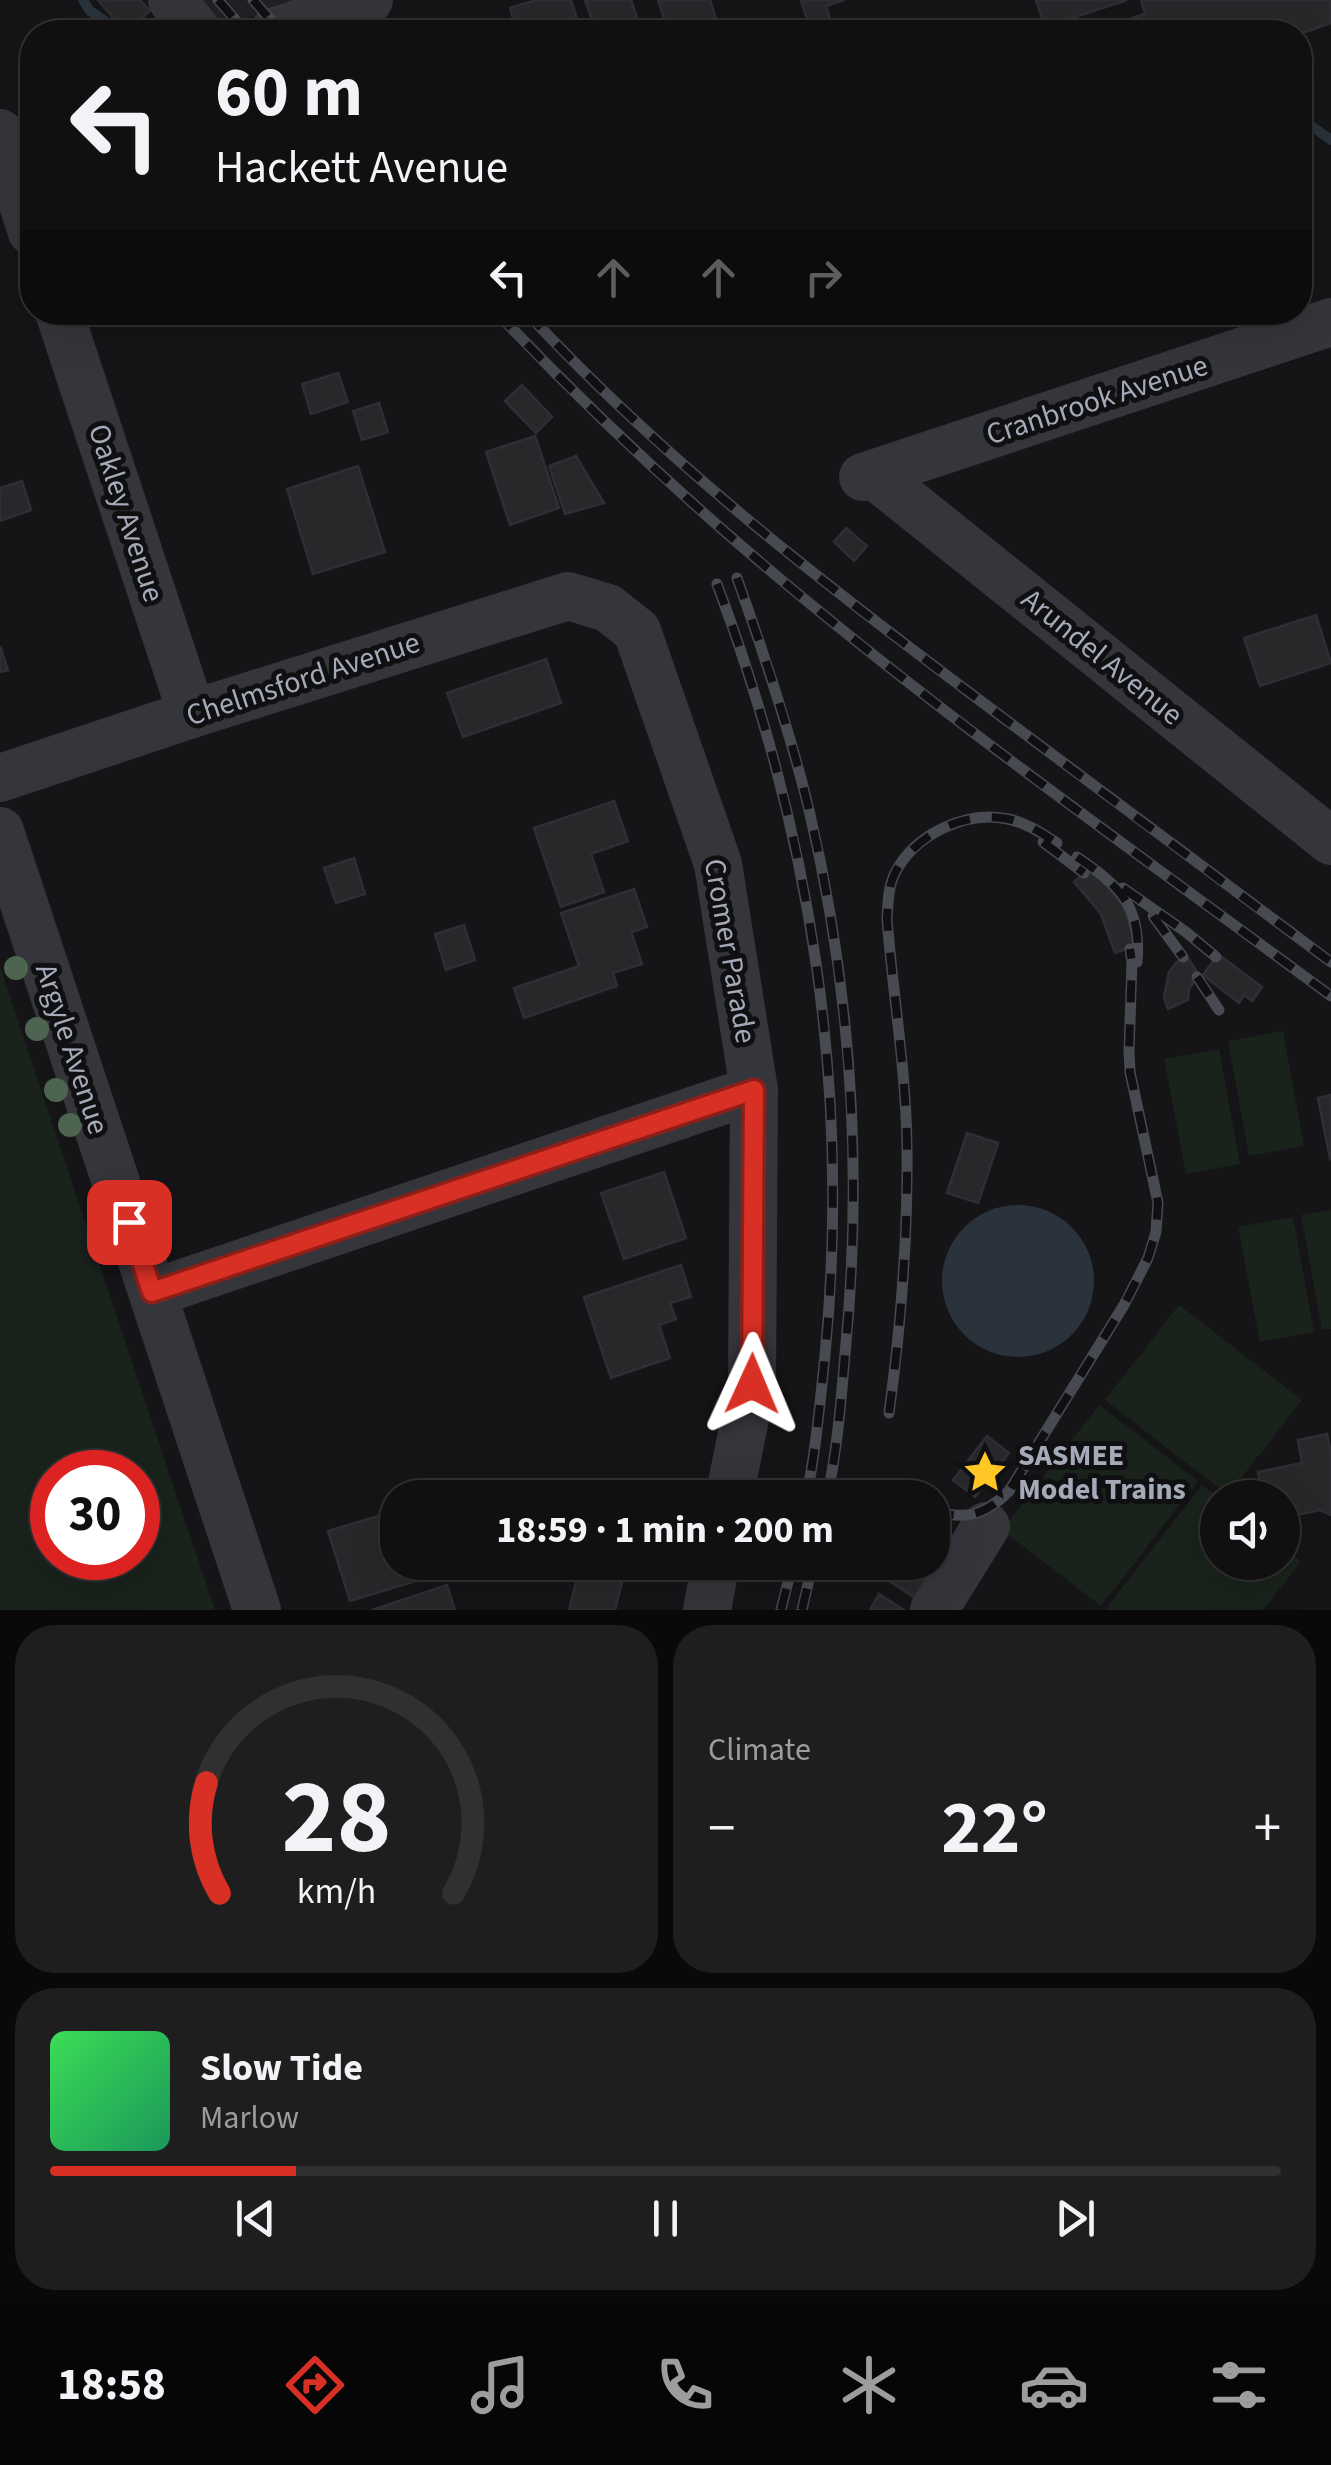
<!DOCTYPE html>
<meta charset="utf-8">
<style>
:root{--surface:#101011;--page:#1e1e1f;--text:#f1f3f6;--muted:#9c9d9f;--line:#303031;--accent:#d93025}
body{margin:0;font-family:"Source Sans 3",sans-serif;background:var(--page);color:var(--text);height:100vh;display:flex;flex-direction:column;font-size:38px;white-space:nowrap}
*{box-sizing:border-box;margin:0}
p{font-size:32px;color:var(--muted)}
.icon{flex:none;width:55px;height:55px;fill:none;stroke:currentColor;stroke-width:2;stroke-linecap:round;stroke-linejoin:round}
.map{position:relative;height:1610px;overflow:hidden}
.side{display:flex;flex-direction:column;gap:15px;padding:15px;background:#090909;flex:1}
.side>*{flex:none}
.guide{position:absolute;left:20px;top:20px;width:1292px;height:305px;border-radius:40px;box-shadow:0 10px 40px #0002,0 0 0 2px var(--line);background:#101011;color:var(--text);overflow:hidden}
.buttons{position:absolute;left:1200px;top:1480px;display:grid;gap:20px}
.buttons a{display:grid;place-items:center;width:100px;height:100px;border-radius:50%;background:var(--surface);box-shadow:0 10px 40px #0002,0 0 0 2px var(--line);font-size:50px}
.speed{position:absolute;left:30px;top:1450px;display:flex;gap:20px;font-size:50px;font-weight:700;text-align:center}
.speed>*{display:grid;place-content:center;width:130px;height:130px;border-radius:50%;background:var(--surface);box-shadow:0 10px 40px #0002,0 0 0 2px var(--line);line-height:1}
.speed .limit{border:15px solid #d22;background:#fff;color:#111}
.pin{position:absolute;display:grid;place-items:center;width:85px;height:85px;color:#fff;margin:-42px;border-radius:20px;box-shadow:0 5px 15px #0006}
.me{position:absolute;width:110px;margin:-55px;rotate:1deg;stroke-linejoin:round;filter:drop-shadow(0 0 8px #0008)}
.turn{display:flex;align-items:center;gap:35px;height:210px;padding:0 30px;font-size:45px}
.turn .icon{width:130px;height:130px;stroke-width:2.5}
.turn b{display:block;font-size:70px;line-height:85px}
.lanes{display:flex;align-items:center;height:95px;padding:0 30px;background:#0003;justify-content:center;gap:50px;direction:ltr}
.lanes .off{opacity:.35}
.big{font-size:75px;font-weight:700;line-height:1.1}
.side .tile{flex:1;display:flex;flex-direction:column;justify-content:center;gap:15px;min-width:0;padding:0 35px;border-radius:40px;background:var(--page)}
.side .dial{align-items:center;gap:0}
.dial svg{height:260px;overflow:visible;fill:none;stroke:var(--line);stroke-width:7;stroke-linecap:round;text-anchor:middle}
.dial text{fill:var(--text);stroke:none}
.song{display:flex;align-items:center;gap:30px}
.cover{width:120px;height:120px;border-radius:15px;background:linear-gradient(135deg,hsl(130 70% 55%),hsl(150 70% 35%))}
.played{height:10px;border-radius:5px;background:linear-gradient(90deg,var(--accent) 20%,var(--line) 20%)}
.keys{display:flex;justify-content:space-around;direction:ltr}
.heat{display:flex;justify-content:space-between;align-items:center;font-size:55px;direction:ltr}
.side .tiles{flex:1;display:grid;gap:15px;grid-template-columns:1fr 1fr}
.tile:last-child{grid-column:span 2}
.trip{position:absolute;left:380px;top:1480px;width:570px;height:100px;border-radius:40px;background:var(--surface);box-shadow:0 10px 40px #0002,0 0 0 2px var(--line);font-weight:700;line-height:100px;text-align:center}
.tabs{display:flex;height:160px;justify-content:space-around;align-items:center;background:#060607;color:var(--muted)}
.tabs .icon{width:70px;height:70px}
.tabs .current{color:var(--accent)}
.tabs b{font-size:45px;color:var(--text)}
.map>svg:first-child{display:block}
</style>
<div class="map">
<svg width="1331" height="1610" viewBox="0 0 1331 1610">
<rect width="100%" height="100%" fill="#151517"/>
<polygon fill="#212124" points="193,0 307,0 223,25 199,8"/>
<g fill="#1a221c" fill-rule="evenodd">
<polygon points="436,17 437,32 391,32 387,27"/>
<path d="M0,967l215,643h-215zM52,1472h86v86h-86z"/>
<polygon points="1283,1031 1304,1146 1249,1156 1228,1041"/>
<polygon points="1219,1049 1240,1164 1186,1174 1164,1059"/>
<polygon points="1331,1210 1331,1329 1322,1330 1301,1215"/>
<polygon points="1293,1217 1314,1332 1260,1342 1238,1227"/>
<polygon points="1179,1305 1302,1400 1228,1495 1105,1400"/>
<polygon points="1099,1405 1198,1481 1101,1606 1002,1530"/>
<polygon points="1202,1485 1218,1497 1218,1562 1282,1562 1283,1547 1301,1562 1263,1610 1105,1610"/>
</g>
<circle fill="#2a333c" cx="1018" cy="1281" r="76"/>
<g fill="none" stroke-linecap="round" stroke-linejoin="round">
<g stroke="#2a333c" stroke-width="10">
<polyline points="83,0 90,11 121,32"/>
<polyline points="1300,118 1331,140"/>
</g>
</g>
<g fill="#28282b" stroke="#2f2f33" stroke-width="2.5">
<polygon points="98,0 140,0 150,11 125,32"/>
<polygon points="536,0 571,0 581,32 517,32 510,8"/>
<polygon points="585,0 631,0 642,32 596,32"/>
<polygon points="658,0 710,0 720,32 668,32"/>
<polygon points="801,0 844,0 826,6 834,32 811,32"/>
<polygon points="1036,0 1127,0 1045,27"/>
<polygon points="1141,0 1331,0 1331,23 1300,34 1286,32 1283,25 1261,32 1137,32 1132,18 1145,14"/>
<polygon points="338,373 348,402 311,414 302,384"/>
<polygon points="522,385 552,417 536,433 505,401"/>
<polygon points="379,403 388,432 362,440 353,411"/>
<polygon points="535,436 559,508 510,525 486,452"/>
<polygon points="576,456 604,503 565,514 549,466"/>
<polygon points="358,466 385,552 313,574 287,489"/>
<polygon points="22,481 31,510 0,521 0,488"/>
<polygon points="846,528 867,546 854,561 834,542"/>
<polygon points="1316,615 1331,663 1260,686 1244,638"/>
<polygon points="0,646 8,670 0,672"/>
<polygon points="546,659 561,703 463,737 447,693"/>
<polygon points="614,801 628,841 591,854 604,892 561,907 534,828"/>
<polygon points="354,858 365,894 336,903 324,868"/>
<polygon points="1090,868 1123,905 1136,946 1115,953 1101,914 1074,882"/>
<polygon points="634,889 647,927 631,932 642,964 613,973 617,986 524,1018 514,988 579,966 561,913"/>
<polygon points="464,925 475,960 446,970 435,934"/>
<polygon points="1218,954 1262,987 1252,1001 1244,995 1239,1003 1203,975"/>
<polygon points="1186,955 1199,975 1189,989 1188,1000 1168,1009 1164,997 1169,972 1176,963"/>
<polygon points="1331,1095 1331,1158 1330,1159 1318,1098"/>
<polygon points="967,1133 998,1143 978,1203 947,1193"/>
<polygon points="664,1172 686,1238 624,1259 601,1193"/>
<polygon points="681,1265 691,1297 670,1303 676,1319 659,1325 670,1358 611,1378 584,1297"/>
<polygon points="1327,1434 1331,1453 1331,1515 1320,1510 1282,1518 1282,1498 1263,1498 1258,1472 1302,1463 1298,1440"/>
<polygon points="987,1436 1009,1453 975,1497 953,1480"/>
<polygon points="398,1510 398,1562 446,1562 449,1571 350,1601 328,1531"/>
<polygon points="934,1531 963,1550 926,1605 877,1573 883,1562 932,1562"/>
<polygon points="581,1562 627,1562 615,1610 569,1610"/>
<polygon points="447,1585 455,1610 372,1610"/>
<polygon points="879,1594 904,1610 870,1610"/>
</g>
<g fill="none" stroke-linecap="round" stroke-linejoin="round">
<g stroke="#35363c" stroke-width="48">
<polyline points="172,0 198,32"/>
<polyline points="273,32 369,0"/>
<polyline points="0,133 32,232"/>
<polyline points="59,312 192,714"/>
<polyline points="873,474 1331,841"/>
<polyline points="863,477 1331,322"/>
<polyline points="0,778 192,714 568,596 608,608 637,631 718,864 754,1090 752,1384 729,1498"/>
<polyline points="0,831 257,1610"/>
<polyline points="153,1293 754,1090"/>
<polyline points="707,1610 716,1562"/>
<polyline points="934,1610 986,1526"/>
</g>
<g stroke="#484a52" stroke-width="11">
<g id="rail">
<polyline points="218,0 246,32"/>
<polyline points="253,0 281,32"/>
<path d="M496,312c75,79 153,154 235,225 190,165 398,310 600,459"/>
<path d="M526,312c138,149 298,272 460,393 115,86 230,172 345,257"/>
<path d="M737,578c27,76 53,153 72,232 42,178 54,363 36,544 -4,48 -8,97 -18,144"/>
<path d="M717,584c94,251 134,503 108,771 -5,47 -9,96 -19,143"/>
<polyline points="1043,842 1084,873"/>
<path d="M1077,857c43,29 65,50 60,105"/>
<polyline points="1123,888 1186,932 1216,957"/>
<polyline points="1153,916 1183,957"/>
<polyline points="1197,977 1219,1010"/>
<path d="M889,1413c12,-88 19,-178 18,-266 -1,-77 -14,-152 -20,-228 1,-16 1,-32 8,-46 20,-39 71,-63 113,-54 19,4 33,14 49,24"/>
<polyline points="902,1484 912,1498"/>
<path d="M932,1511c34,9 52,5 77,-20l115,-186 24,-47 8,-26 2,-29 -28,-131 -1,-21 3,-89 -2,-13"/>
<polyline points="781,1610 793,1562"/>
<polyline points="802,1610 813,1562"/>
</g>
</g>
<use href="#rail" stroke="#101012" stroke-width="8" stroke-dasharray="22" stroke-linecap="butt"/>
</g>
<g fill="#4d6451">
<circle cx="16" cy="968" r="12"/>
<circle cx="37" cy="1029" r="12"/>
<circle cx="56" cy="1090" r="12"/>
<circle cx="70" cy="1125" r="12"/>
</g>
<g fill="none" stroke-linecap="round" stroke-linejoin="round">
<g stroke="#8d1f18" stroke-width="25">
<polyline id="route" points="129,1222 152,1292 754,1090 752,1384"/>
</g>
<use href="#route" stroke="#d93025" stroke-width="18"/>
</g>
<defs>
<g id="sight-bare" transform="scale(3.45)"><path d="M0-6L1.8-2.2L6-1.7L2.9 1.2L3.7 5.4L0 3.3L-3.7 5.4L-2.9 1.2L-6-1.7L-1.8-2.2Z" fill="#ffc625" stroke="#101012" stroke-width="2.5" paint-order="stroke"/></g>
</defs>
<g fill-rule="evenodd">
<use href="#sight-bare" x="985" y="1472"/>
</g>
<g text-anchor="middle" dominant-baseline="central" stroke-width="10" stroke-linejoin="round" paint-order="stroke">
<g font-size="30" fill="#a5aab9" stroke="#101012">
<text transform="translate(1097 400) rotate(-18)">Cranbrook Avenue</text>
<text transform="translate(126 513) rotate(72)">Oakley Avenue</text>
<text transform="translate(1102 657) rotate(39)">Arundel Avenue</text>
<text transform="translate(303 679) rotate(-18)">Chelmsford Avenue</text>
<text transform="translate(730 951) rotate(80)">Cromer Parade</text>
<text transform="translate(72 1049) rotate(72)">Argyle Avenue</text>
</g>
<g font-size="30" font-weight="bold" fill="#a5aab9" stroke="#101012" text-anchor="start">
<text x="1018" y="1455">SASMEE<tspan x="1018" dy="34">Model Trains</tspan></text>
</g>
</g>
</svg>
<div class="buttons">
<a><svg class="icon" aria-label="sound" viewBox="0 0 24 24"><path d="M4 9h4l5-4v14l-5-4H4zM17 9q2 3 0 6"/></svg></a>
</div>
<div class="speed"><div class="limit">30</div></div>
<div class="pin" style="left:129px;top:1222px;background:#d93025"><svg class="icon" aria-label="arrive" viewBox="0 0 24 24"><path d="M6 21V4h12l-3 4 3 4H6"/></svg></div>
<svg class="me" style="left:752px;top:1384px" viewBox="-20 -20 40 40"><path d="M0-17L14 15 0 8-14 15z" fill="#d93025" stroke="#fff" stroke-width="4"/></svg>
<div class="trip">18:59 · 1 min · 200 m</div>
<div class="guide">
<div class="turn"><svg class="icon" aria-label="left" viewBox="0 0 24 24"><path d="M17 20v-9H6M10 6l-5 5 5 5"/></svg><div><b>60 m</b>Hackett Avenue</div></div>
<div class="lanes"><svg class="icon" aria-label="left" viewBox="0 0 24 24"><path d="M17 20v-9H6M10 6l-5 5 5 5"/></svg><svg class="icon off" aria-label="ahead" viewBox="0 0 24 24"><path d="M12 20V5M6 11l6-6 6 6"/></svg><svg class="icon off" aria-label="ahead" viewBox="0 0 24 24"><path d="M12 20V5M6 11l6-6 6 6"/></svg><svg class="icon off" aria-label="right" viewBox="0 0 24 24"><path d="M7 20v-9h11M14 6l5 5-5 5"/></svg></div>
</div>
</div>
<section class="side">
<div class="tiles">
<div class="tile dial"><svg viewBox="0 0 100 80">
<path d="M14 69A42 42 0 1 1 86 69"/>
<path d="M14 69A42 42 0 0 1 10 35" stroke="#d93025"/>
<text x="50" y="56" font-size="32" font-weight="700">28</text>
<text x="50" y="72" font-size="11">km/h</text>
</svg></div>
<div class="tile"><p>Climate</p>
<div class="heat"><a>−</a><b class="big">22°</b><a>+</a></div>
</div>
<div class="tile">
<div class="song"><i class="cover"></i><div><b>Slow Tide</b><p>Marlow</p></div></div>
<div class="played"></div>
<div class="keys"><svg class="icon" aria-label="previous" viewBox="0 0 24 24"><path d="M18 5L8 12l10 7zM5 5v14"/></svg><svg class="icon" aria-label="pause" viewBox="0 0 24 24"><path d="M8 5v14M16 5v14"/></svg><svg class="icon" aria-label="next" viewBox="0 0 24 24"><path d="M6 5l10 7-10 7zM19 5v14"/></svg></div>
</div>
</div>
</section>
<nav class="tabs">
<b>18:58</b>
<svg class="icon current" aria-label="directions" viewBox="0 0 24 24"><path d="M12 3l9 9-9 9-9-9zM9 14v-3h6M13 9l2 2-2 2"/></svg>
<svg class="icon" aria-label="music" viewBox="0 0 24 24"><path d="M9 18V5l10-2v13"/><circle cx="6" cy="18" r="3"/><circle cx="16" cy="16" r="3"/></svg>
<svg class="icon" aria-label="phone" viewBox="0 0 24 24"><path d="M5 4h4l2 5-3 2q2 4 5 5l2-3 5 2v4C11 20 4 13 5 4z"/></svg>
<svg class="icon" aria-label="climate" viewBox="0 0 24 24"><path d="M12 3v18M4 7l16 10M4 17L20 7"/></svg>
<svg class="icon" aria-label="car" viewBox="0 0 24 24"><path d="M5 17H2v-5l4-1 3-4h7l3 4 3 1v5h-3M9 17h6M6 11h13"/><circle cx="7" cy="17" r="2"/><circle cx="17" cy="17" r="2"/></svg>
<svg class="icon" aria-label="filters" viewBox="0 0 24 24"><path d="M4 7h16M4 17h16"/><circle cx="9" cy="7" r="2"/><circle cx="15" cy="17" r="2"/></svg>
</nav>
